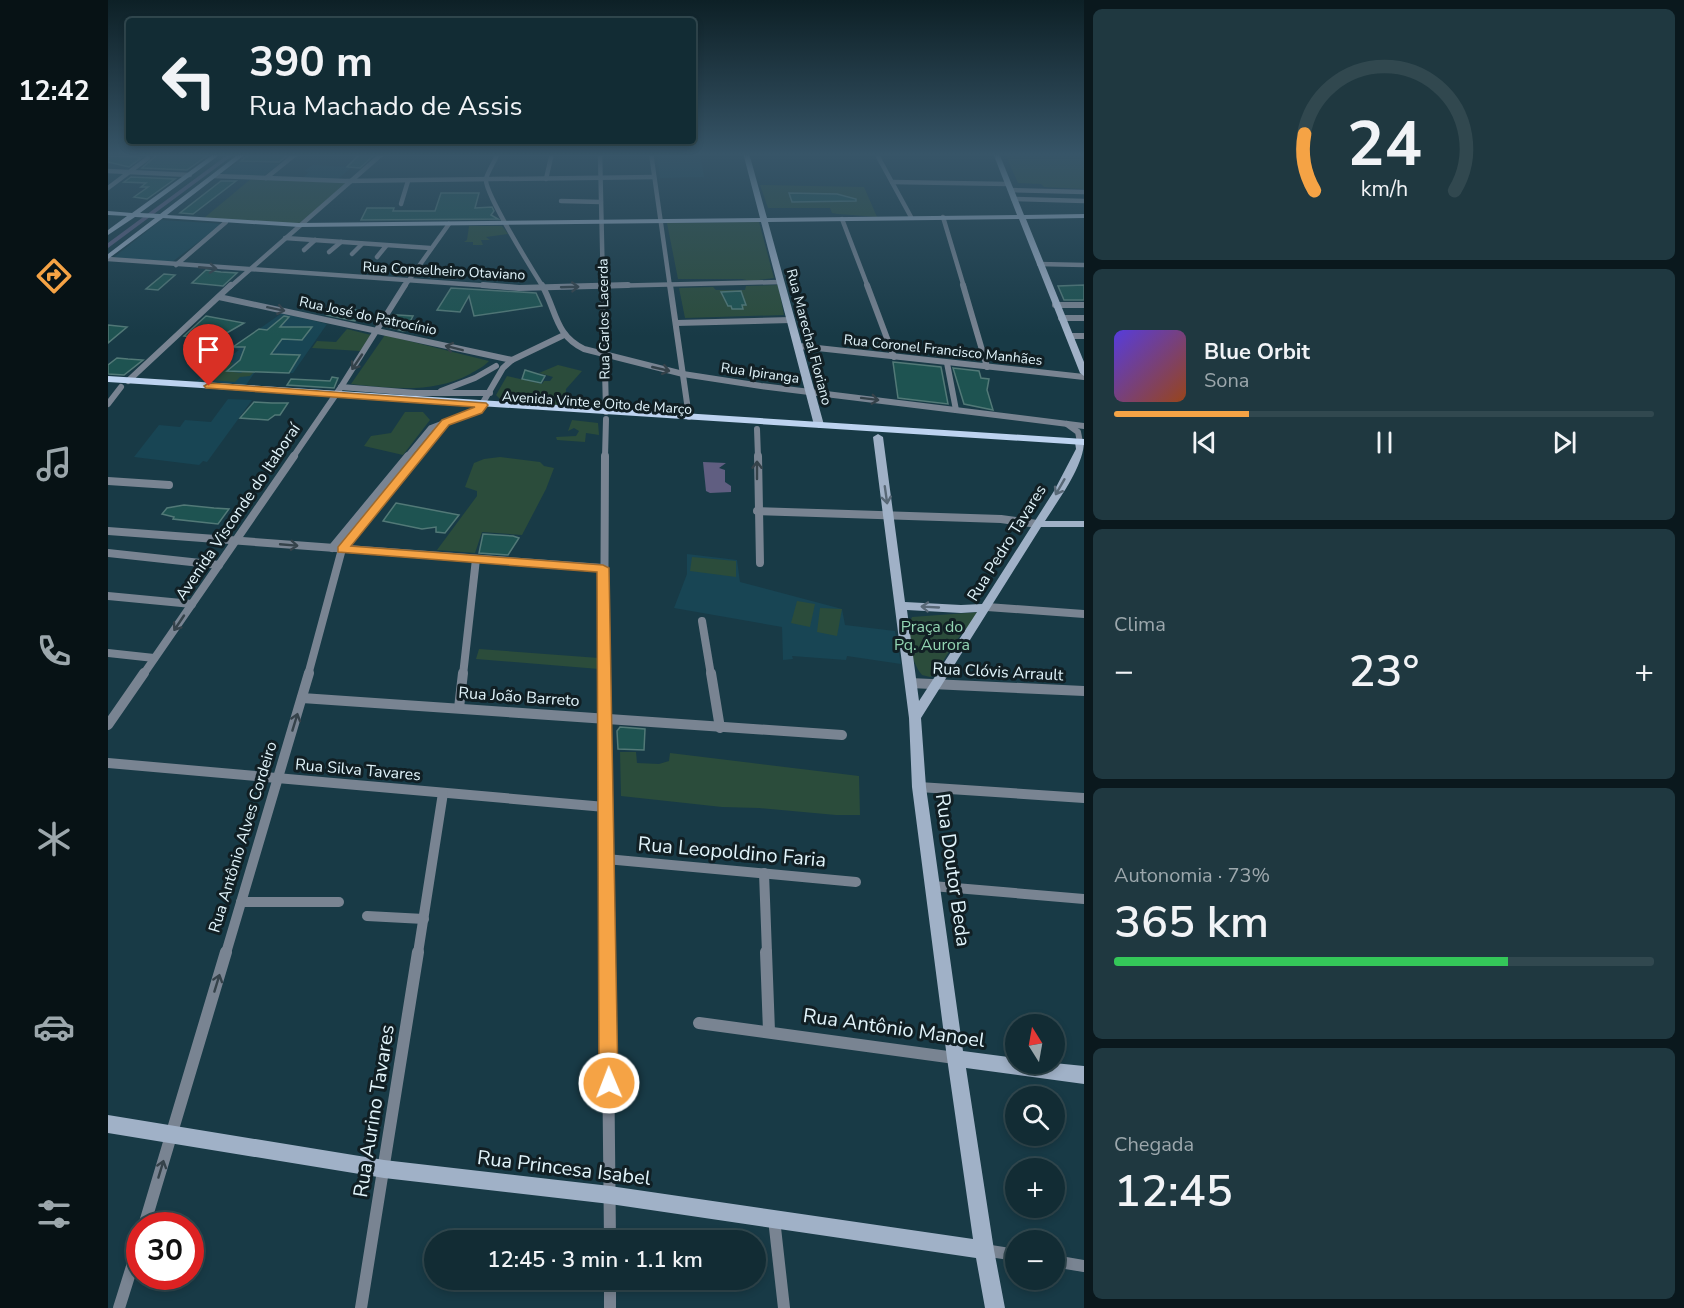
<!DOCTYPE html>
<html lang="pt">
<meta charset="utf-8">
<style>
:root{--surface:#122c34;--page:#1f3840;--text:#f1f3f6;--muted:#9ca7ac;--line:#31484f;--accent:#f5a345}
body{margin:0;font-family:"Nunito Sans",sans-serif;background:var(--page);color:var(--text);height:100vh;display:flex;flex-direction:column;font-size:22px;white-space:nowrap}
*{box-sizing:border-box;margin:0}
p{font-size:20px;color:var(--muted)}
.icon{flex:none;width:33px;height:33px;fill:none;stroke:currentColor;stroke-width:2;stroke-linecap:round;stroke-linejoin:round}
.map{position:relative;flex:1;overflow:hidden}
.details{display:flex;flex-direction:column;gap:9px;padding:9px;background:#0a181d;width:600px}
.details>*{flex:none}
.guide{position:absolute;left:18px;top:18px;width:570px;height:126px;border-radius:6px;box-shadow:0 3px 9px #0003,0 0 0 2px var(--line);background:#122c34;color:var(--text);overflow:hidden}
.needle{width:39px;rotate:349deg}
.buttons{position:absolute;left:897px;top:1014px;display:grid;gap:12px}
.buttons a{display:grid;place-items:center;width:60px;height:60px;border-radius:50%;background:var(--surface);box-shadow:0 3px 9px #0003,0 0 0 2px var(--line);font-size:30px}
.speed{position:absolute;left:18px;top:1212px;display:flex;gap:12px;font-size:30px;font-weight:700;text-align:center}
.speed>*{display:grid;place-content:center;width:78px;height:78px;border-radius:50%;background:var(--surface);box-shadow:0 3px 9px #0003,0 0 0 2px var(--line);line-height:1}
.speed .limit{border:9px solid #d22;background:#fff;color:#111}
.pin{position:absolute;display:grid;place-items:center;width:51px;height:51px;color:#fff;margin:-62px -26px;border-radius:50% 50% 50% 0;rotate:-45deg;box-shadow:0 0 6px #0007}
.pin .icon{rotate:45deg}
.me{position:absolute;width:66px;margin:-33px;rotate:359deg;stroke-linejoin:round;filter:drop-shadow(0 0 4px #0008)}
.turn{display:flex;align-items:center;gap:21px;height:126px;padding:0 24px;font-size:27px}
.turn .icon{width:78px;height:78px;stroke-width:2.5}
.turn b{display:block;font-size:42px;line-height:51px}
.big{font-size:45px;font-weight:600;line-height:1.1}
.details .widget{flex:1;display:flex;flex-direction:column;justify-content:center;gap:9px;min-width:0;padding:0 21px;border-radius:9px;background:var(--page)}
.details .dial{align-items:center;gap:0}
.dial svg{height:156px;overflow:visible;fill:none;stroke:var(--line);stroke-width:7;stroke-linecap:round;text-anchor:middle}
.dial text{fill:var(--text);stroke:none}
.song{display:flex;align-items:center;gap:18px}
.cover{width:72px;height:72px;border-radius:9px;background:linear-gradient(135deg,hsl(250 70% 55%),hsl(20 70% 35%))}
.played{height:6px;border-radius:3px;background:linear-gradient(90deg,var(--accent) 25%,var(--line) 25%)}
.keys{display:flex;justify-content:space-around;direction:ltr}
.heat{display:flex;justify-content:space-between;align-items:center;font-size:33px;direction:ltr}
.charge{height:9px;border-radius:4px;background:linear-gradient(90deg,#34c759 73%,var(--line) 0)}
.trip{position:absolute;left:316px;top:1230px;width:342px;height:60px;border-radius:30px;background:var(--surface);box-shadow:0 3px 9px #0003,0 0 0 2px var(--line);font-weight:600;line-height:60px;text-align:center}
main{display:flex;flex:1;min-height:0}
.dock{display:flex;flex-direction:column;width:108px;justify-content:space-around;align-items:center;background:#071215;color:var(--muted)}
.dock .icon{width:42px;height:42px}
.dock .on{color:var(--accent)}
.dock b{font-size:27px;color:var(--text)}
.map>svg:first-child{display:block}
</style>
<main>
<nav class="dock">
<b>12:42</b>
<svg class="icon on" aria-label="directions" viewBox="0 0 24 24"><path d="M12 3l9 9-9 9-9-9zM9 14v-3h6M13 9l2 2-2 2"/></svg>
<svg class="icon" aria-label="music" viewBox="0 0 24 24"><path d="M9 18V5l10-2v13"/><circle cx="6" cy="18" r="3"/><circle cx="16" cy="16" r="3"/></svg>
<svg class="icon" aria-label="phone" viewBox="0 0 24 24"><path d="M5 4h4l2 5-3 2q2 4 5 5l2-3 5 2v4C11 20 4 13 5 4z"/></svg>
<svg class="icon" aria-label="climate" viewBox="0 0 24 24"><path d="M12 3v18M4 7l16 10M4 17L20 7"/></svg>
<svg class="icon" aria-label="car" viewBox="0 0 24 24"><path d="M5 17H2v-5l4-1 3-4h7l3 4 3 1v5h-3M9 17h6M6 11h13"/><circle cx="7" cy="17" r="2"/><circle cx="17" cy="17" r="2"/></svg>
<svg class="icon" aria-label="filters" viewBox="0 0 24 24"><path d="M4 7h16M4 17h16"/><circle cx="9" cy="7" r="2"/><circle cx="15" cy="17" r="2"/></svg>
</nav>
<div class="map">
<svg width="976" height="1308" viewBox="0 0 976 1308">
<rect width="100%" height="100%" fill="#183a46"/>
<g fill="#184554">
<polygon points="549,153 592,153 596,177 552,178"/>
<polygon points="130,162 171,164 156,176 113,174"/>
<polygon points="203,166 206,165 244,167 229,180 195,178 201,172 196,171"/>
<polygon points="53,220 104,223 114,224 64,262 5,258"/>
<polygon points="174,313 219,324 185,373 147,372 138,385 87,382 131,350 124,348"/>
<polygon points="120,399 144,400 99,462 95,461 91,465 26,457 51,425 72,427 77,420 103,422"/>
<polygon points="579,554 629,560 632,582 734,609 737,625 787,631 793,664 739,656 738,660 684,656 685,659 675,660 674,627 566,608 579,574"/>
</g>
<g fill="#2b4c3b">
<polygon points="901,153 976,156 976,189 936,187 933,184 910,183 897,154"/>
<polygon points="144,178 234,182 238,183 191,224 96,218"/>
<polygon points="652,185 756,187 769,217 730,214 724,213 722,208 660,208"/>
<polygon points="651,222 666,278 643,281 634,279 570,279 559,223"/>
<polygon points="361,226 394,226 400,234 378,237 382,240 373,240 375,245 365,245 365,242 356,242 359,240"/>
<polygon points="670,285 676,315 577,318 571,288 605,287 608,290 637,290 638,286"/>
<polygon points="239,329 263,335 252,351 204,348 209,341 228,342"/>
<path d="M277,335l104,26c-5,6 -13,9 -19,13 -37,20 -79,14 -119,10z"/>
<polygon points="122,362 125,363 118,371 133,373 139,367 146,372 142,376 132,377 127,382 102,380"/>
<polygon points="450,365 474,371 458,389 457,407 394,401 388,395 399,376 434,384 436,381 442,381 445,377 431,373"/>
<polygon points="297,412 315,412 322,420 295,455 256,446 263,436 283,433"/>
<polygon points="464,420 490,423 491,435 478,433 477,442 449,440 448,437 468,436 471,431 466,428 460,431"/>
<polygon points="392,457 432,462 436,466 446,468 438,489 414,535 374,532 367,553 329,550 369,496 369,491 357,487 366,463 376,459"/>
<polygon points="584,557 628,561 628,577 582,571"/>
<polygon points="689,601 707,604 702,627 683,623"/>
<polygon points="712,608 734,609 729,636 709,632"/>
<path d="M872,612l-25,30 -20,32 -5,3 -8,-2c-11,-13 -18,-43 -10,-58z"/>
<polygon points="371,649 491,658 491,669 368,659"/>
<polygon points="512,752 528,752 529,763 551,764 561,761 562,753 751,776 752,815 728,815 651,808 614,807 513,796"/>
</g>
<polygon fill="#605e81" points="595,462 618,463 611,468 617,470 617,482 623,486 623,492 602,493 598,491"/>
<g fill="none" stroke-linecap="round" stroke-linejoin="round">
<polygon fill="#605e81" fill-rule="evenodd" points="122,153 128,153 0,248 0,243"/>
</g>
<g fill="#1e5351" stroke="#527977" stroke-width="1.5">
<polygon points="51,153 103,153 79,170 34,168"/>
<polygon points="142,153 152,153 180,155 171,162 133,161"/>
<polygon points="253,153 268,153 252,168 239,167"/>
<polygon points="0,156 27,157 33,158 21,167 0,162"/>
<polygon points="23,177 67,179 39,199 26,197 40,187 33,187 38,183 16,182"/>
<polygon points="113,181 128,181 85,214 72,213"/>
<polygon points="333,193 371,193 367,208 384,207 386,211 383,215 390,219 253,220 259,208 286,208 285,211 327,211"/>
<polygon points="681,193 729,194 748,199 748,201 684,202"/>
<polygon points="98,270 113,272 129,273 115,286 84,283"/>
<polygon points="56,274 67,275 50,290 38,289"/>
<polygon points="976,285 976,300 956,300 950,286"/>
<polygon points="343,288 428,293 434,306 366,316 361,296 352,312 329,310"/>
<polygon points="633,291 638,305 634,305 635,309 624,309 623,306 620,306 613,292"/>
<polygon points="244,309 255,312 247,321 219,315 224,311 238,314"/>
<polygon points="284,315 290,315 305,316 297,331 295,331 277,326"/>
<polygon points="98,316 136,323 91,349 77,345 88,338 76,336"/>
<polygon points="176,316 181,317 172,327 204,327 194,340 174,339 163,354 192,355 181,373 119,371 132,360 137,347 125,347 151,329 159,330"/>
<polygon points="0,325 19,327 0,343"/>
<polygon points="9,358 20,359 35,360 16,375 0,374 0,365"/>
<polygon points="785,362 833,367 840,404 790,398"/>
<polygon points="845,368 871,371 873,378 881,379 879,390 885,410 856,404"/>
<polygon points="417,370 430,374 437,376 433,383 414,379"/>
<polygon points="224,377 230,378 226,388 179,385 183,379 222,381"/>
<polygon points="146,402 164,403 180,403 172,415 167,415 160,420 132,418"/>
<polygon points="288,503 351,515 337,533 328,532 328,527 314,529 275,521"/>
<polygon points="76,505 106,508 121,509 110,524 65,519 66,517 54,514 59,508"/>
<polygon points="375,534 405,536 411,538 400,555 371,553"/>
<polygon points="512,727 537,729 536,750 510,749 509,731"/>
</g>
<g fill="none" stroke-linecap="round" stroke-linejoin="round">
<g stroke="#798492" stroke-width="4.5">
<path d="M390,153c-3,8 -10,18 -12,26 -2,13 47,92 57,108"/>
<polyline points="492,153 495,287"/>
<polyline points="543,153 562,287"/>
<polyline points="768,153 803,217"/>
<polyline points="0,171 82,175"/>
<polyline points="106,176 237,181 546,177"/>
<polyline points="158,178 189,153"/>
<polyline points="438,179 444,153"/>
<polyline points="784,182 900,184"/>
<polyline points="0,188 40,158"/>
<polyline points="902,190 976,192"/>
<polyline points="905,199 976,201"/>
<polyline points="453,201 493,202"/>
<polyline points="293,204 300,181"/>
<polyline points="835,217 856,287"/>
<polyline points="734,219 760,287"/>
<polyline points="177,238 322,248"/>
<polyline points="196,250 207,240"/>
<polyline points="221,252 233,242"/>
<polyline points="244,254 254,244"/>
<polyline points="269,257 278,246"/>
<polyline points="0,259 397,287"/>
<polyline points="931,264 976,265"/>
<polyline points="68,265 118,222"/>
<polyline points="122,287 275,153"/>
<polyline points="296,287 341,224"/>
<polyline points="455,287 672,282"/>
</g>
<g stroke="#798492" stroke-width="6">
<polyline points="375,285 411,288 520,285"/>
<path d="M434,285c15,27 13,50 42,64l99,25 78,12 323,40"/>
<polyline points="495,285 498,412"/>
<polyline points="562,285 581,417"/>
<polyline points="759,285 786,357"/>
<polyline points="855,285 879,367"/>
<polyline points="111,297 404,360"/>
<polyline points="947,305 976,305"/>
<polyline points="953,318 976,318"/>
<polyline points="568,323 683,320"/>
<polyline points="961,336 976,336"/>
<polyline points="691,346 976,377"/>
<polyline points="839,363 848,410"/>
<polyline points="20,381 123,285"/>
<polyline points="233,387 308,393 382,393"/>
<polyline points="333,391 367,378 388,366"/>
<polyline points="0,404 13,387"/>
<polyline points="959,424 970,432 972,442"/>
<polyline points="649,429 650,457"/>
<polyline points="185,457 233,387 297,285"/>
<polyline points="299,457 323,428 336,423"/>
<polyline points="308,457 337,422 370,411 395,368 404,360 456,335"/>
<polyline points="497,457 498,419"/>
</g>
<g stroke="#798492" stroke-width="8">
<polyline points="650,456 652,563"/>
<polyline points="0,481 61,485"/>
<polyline points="649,511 893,519 929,524"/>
<polyline points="0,531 495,568"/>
<polyline points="224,548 300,456"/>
<polyline points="0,553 111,565"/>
<polyline points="0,596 84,604"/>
<polyline points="879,607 976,614"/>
<polyline points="594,621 603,675"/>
<polyline points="0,653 46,658"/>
<polyline points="35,675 186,456"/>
<polyline points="200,675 234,549 310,456"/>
<polyline points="355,675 368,559"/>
<polyline points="496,675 497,456"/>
</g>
<g stroke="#798492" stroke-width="10">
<polyline points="496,673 499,953"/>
<polyline points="603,673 612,728"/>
<polyline points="802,683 976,691"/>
<polyline points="194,698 734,735"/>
<polyline points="351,708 355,673"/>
<polyline points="0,725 36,673"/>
<polyline points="0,763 497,807"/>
<polyline points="811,787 976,798"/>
<polyline points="498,859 748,882"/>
<polyline points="656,873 659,953"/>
<polyline points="824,886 976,899"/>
<polyline points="133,902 231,902"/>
<polyline points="259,916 316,919"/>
<polyline points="118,953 201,673"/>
<polyline points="310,953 335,793"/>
</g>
<g stroke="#798492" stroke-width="12">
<polyline points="499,952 502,1240"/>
<polyline points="658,952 661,1031"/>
<polyline points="591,1023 847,1058"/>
<polyline points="666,1219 676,1308"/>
<polyline points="36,1226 118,952"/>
<polyline points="876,1250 908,1255"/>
<polyline points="946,1261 976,1266"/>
<polyline points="502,1280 502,1308"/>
<polyline points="11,1308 32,1241"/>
<polyline points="253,1308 310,952"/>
</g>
<g fill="#a0b1c7" fill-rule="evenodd">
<polygon points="107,153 114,153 32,213 52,214 132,153 139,153 59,215 191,223 652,218 635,153 641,153 659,218 909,215 885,153 891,153 916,215 976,214 976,218 918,219 976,362 976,376 972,373 911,219 660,222 716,425 711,428 706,425 653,222 191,227 55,218 0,259 0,254 47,218 27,217 0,235 0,230 19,216 0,215 0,211 24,213"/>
<path d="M770,434l5,3 22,165 56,3 21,-1 72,-113 22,-42 -1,-7 5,-3 4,2c0,25 -25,58 -39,80h39v6h-43l-120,191 5,69 37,264 53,7v6l38,-1 30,3v18l-118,-16 28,182 11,58h-20l-9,-50 -366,-54 -226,-26 -276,-45v-18l276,45 226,26 363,53 -26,-181 -35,-271 -3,-69 -36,-281zM799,610l54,3 16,-1 -58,89z"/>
</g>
<polygon fill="#bdd3f0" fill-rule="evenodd" points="0,376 976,439 976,445 0,382"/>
</g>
<defs><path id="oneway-shaft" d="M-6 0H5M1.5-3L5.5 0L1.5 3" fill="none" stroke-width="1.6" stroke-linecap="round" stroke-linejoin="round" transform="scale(1.5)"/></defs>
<g stroke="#35424a">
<use href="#oneway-shaft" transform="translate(100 268) rotate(5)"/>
<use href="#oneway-shaft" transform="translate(462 287) rotate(-2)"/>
<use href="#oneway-shaft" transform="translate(168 309) rotate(12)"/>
<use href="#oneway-shaft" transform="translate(346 348) rotate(-166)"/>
<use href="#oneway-shaft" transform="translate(249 362) rotate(124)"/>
<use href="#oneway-shaft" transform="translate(553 369) rotate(13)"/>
<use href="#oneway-shaft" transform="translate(762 399) rotate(7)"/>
<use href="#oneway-shaft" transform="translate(649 470) rotate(-90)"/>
<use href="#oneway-shaft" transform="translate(181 545) rotate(5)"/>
<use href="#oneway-shaft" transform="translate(71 623) rotate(124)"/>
<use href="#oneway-shaft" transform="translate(187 722) rotate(-73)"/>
<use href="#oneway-shaft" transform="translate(109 983) rotate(-73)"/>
<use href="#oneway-shaft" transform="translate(53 1169) rotate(-73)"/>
</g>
<g stroke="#586876">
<use href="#oneway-shaft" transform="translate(952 487) rotate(120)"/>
<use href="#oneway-shaft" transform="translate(778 495) rotate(82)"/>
<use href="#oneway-shaft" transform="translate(822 607) rotate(-177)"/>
</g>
<linearGradient id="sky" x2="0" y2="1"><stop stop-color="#0d2026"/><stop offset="0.46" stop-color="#375568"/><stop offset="1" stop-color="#375568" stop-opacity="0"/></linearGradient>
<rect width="976" height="336" fill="url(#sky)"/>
<polygon fill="#f5a345" stroke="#9f6a2d" stroke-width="1.5" points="101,383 378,403 380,405 374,413 341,425 243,546 495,565 501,568 510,1083 507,1090 501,1093 494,1090 491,1083 489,572 230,552 230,547 334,420 367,407 98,388 96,386"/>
<g text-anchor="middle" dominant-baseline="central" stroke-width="6" stroke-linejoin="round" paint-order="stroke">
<g font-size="14" fill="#e1f4fb" stroke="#111f24">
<text transform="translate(336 271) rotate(3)">Rua Conselheiro Otaviano</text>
<text transform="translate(260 316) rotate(12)">Rua José do Patrocínio</text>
<text transform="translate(496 319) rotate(-91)">Rua Carlos Lacerda</text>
<text transform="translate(701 337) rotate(75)">Rua Marechal Floriano</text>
<text transform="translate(835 350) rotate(6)">Rua Coronel Francisco Manhães</text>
<text transform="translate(652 373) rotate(8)">Rua Ipiranga</text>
<text transform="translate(489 403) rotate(4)">Avenida Vinte e Oito de Março</text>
</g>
<g font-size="16" fill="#e1f4fb" stroke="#111f24">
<text transform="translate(130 512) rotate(-56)">Avenida Visconde do Itaboraí</text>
<text transform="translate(899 543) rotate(-58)">Rua Pedro Tavares</text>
<text transform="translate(890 672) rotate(3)">Rua Clóvis Arrault</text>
<text transform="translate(411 697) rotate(4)">Rua João Barreto</text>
<text transform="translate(250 770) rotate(5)">Rua Silva Tavares</text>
<text transform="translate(135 837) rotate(-73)">Rua Antônio Alves Cordeiro</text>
</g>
<g font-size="16" fill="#92d5b2" stroke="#111f24">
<text x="824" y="627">Praça do<tspan x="824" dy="18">Pq. Aurora</tspan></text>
</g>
<g font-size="20" fill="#e1f4fb" stroke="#111f24">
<text transform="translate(624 852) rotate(5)">Rua Leopoldino Faria</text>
<text transform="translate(845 870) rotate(82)">Rua Doutor Beda</text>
<text transform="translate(786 1028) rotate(8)">Rua Antônio Manoel</text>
<text transform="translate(266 1111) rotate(-81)">Rua Aurino Tavares</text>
<text transform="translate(456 1168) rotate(7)">Rua Princesa Isabel</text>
</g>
</g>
</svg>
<div class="buttons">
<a><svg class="needle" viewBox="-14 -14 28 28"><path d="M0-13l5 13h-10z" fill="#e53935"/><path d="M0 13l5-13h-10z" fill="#9ca7ac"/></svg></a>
<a><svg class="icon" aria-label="search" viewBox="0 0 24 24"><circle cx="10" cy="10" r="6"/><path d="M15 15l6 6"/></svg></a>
<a>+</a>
<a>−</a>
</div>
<div class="speed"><div class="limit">30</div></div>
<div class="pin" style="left:101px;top:386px;background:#d93025"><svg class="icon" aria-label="arrive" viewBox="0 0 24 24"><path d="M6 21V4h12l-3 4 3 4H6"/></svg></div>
<svg class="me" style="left:501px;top:1083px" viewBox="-20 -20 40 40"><circle r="17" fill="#f5a345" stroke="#fff" stroke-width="3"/><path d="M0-11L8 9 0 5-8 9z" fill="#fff"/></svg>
<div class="trip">12:45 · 3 min · 1.1 km</div>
<div class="guide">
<div class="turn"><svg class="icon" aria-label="left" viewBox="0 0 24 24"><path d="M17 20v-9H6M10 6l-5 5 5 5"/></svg><div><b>390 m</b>Rua Machado de Assis</div></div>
</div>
</div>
<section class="details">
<div class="widget dial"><svg viewBox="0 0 100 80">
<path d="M14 69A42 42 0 1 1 86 69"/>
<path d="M14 69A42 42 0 0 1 9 40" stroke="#f5a345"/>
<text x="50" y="56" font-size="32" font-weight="700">24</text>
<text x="50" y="72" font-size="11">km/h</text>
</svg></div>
<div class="widget">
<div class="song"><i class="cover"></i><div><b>Blue Orbit</b><p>Sona</p></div></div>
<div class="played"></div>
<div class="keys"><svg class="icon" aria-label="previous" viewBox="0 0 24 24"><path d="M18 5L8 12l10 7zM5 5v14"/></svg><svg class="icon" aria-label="pause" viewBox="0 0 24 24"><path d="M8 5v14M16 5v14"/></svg><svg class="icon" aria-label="next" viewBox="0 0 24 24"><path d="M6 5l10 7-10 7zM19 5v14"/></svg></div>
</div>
<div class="widget"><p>Clima</p>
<div class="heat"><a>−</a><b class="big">23°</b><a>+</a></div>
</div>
<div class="widget"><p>Autonomia · 73%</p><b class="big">365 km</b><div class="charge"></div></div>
<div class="widget"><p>Chegada</p><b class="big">12:45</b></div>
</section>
</main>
